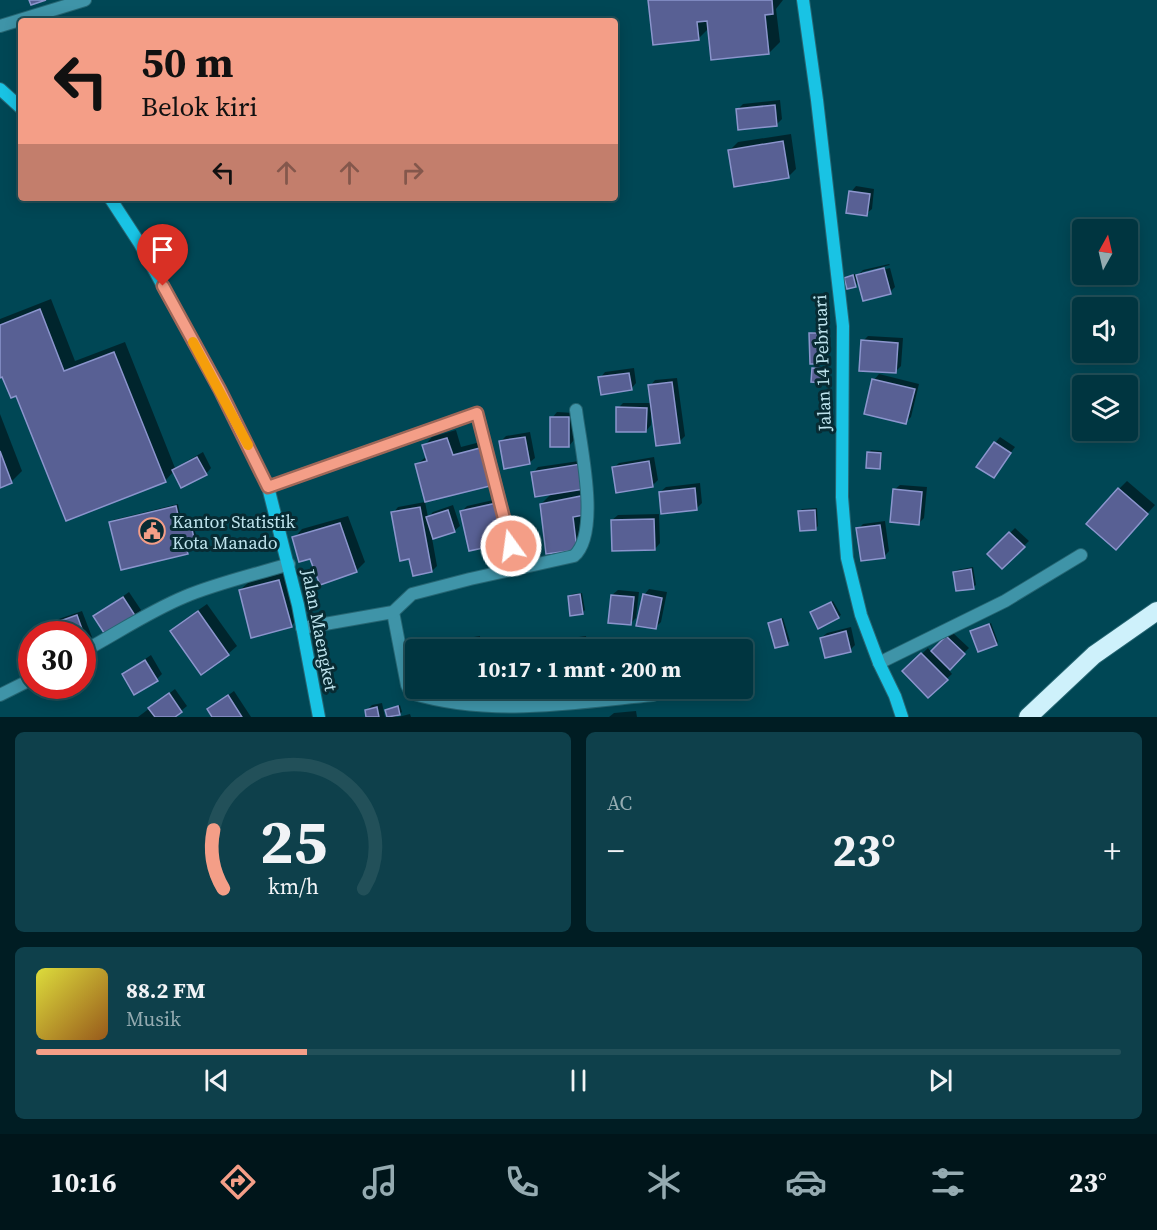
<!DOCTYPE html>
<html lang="id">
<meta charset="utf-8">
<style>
:root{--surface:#003540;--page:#0e404b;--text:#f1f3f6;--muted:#95abb1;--line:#225059;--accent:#f49e87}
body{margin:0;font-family:"Source Serif 4",serif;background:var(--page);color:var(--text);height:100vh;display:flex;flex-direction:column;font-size:22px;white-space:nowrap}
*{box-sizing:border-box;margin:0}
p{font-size:20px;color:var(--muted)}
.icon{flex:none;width:33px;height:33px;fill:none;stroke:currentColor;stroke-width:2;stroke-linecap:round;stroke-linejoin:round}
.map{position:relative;height:717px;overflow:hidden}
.sheet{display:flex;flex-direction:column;gap:15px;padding:15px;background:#001d23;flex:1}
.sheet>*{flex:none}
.guide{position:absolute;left:18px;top:18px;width:600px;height:183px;border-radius:6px;box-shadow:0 3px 15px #0003,0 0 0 2px var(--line);background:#f49e87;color:#111;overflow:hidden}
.needle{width:39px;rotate:8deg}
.buttons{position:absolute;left:1072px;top:219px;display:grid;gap:12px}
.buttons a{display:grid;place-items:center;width:66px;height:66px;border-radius:6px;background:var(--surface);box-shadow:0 3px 15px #0003,0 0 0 2px var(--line);font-size:30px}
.speed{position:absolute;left:18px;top:621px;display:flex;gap:12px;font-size:30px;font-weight:700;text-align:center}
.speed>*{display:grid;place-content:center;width:78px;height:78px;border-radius:50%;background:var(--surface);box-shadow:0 3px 15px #0003,0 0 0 2px var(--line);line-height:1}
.speed .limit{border:9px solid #d22;background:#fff;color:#111}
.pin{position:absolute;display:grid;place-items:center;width:51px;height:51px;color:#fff;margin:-62px -26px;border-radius:50% 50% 50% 0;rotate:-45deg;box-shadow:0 0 6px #0007}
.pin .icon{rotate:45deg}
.me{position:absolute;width:66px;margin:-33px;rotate:346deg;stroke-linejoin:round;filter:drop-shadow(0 0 4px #0008)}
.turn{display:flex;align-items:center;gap:21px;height:126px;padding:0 24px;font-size:27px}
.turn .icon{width:78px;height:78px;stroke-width:2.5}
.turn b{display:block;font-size:42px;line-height:51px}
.lanes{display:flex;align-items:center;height:57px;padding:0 24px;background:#0003;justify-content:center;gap:30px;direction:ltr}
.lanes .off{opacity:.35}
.big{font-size:45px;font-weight:700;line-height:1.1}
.sheet .widget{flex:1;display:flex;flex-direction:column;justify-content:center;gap:9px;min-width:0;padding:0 21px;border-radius:9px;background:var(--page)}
.sheet .dial{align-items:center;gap:0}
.dial svg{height:156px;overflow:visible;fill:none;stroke:var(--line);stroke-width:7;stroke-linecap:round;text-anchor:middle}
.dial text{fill:var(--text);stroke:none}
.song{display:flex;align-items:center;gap:18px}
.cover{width:72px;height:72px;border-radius:9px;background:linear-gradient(135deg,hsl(60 70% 55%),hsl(30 70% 35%))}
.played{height:6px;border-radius:3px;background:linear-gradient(90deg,var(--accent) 25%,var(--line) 25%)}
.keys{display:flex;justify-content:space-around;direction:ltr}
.heat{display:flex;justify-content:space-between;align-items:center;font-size:33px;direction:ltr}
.sheet .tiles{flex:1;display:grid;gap:15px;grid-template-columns:1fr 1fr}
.widget:last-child{grid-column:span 2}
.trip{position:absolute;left:405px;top:639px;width:348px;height:60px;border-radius:6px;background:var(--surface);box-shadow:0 3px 15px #0003,0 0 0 2px var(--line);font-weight:700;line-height:60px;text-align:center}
.tabs{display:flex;height:96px;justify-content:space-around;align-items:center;background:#00151a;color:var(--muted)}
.tabs .icon{width:42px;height:42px}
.tabs .selected{color:var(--accent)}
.tabs b{font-size:27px;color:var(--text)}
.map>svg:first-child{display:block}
</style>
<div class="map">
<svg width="1157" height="717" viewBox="0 0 1157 717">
<rect width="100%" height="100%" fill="#004755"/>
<g fill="#0007">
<polygon points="650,0 783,0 776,9 780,42 769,53 709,28 698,39"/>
<polygon points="780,100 782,119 776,125 738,109 743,104"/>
<polygon points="791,134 796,169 788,177 730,150 738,142"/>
<polygon points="856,186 874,189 872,209 866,214 851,192"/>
<polygon points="889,264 890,265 862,272 862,275 890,268 895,287 890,292 859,281 856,285 848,287 846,278 848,276 855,274 856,277 863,270"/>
<polygon points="51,299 75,361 125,342 175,468 203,452 211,468 206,474 174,471 165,481 17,394 3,375 0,376 0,319"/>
<polygon points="825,331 825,360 823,362 811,334 813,332"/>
<polygon points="868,336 903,338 901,366 896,371 863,341"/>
<polygon points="816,366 827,368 825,379 823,381 814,369"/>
<polygon points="634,368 636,383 631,389 600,378 605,372"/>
<polygon points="879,374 919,384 911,417 906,422 874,380"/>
<polygon points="677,378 685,436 679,442 653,414 651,414 651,425 646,431 618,408 623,403 652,403 650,386 655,380"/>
<polygon points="557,412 574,413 574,440 569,446 552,418"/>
<polygon points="0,414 22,471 12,481 0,486"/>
<polygon points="456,430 461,447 488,440 497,476 416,465 427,456 424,446 432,437"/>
<polygon points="530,432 535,458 529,463 500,442 506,436"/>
<polygon points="1000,437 1015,447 993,476 995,443"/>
<polygon points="871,450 882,451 881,466 879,468 868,453"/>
<polygon points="654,457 658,480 652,486 613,468 619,463"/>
<polygon points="586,460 585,540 577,549 541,504 552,493 533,473 538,467"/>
<polygon points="1127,481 1155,505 1124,540 1119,489"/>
<polygon points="700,483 702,503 697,508 660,492 666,487"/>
<polygon points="900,485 927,487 924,518 918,524 894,490"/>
<polygon points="502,498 511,536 462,511 467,506"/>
<polygon points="425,502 428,517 433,512 453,505 460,526 454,531 432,538 437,566 432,571 410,558 393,513 398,507"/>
<polygon points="178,504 182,523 192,520 196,535 186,539 189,550 187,553 111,522 113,520"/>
<polygon points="817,508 818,526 816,528 800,511 802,509"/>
<polygon points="659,514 660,543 655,549 612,520 618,515"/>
<polygon points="348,516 365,562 356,571 311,557 294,538 302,529"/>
<polygon points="885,521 889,551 884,557 858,529 863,524"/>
<polygon points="1015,528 1029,541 1002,567 989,554"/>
<polygon points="973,567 976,585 973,587 955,572 957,570"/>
<polygon points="287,572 299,618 291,626 240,590 249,582"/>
<polygon points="649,589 667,592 661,622 655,628 644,595"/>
<polygon points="618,590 639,592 636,618 631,623 612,595"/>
<polygon points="129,592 141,610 135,616 95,616"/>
<polygon points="582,593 585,610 583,612 572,614 569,597 572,594"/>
<polygon points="833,601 841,615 838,617 814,610"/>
<polygon points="207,604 237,646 228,654 172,631 180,623"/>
<polygon points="82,611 92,637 86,642 82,634 51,634 48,627 53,621"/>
<polygon points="783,618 790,641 787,643 769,623"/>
<polygon points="991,623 998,642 996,644 971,632"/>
<polygon points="851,627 855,645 850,650 821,638 827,633"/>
<polygon points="952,632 969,648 948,669 952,674 928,696 904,671 928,648 932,653"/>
<polygon points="480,636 481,650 465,650 464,640 467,638"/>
<polygon points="586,636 588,650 544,650 543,646 549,641"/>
<polygon points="516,643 537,643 537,650 510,650"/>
<polygon points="442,647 455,647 455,650 440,650"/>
<polygon points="151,655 162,674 157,679 123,674"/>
<polygon points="175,689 187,706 181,711 173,717 138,717"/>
<polygon points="234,691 251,717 214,717 209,709"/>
<polygon points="382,703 385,717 368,717 366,711 372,705"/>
<polygon points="400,705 402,712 396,717 388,717 386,711"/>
<polygon points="636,711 637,717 609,717 614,713"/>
<polygon points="410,714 411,717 398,717"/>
</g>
<g fill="#586094" stroke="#8b95cd" stroke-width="1.5">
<polygon points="29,0 46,0 31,5"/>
<polygon points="648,0 772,0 773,14 765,15 769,54 711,60 707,21 697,22 699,40 653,45"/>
<polygon points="775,105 777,126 738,130 736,109"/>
<polygon points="783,141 789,178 734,187 728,150"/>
<polygon points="849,191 870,194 867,216 846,213"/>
<polygon points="884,268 891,294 863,301 856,275"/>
<polygon points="853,275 856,287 847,289 844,278"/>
<polygon points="40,309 64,371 114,352 166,482 66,521 16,396 11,398 2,377 0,378 0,325"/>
<polygon points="809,333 823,333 823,364 810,364"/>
<polygon points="861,340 898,343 896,373 859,371"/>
<polygon points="812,368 825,369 823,383 811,382"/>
<polygon points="629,373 632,390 601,395 598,377"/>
<polygon points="872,379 915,389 906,424 864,414"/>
<polygon points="672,382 680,443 656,446 648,385"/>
<polygon points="616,407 647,408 646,432 616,432"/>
<rect x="550" y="417" width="19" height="30"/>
<polygon points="525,437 530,464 504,469 499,441"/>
<polygon points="447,438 453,455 480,448 490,486 425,502 415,464 427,461 422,445"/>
<polygon points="994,442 1011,453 994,478 976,467"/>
<polygon points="0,451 12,483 0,488"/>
<polygon points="867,452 881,453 880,469 866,468"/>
<polygon points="197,457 207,475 181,488 172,470"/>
<polygon points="649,461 653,487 616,493 612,467"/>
<polygon points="581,464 585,489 535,497 531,472"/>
<polygon points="695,488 697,510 661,514 659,492"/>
<polygon points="1118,488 1148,514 1116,550 1086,524"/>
<polygon points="893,489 922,492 919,525 890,522"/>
<polygon points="581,496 584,515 573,517 577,550 546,554 540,504"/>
<polygon points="497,503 506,543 469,551 460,511"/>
<polygon points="176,506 180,524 190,521 194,538 184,541 188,554 121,570 109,522"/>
<polygon points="420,507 432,572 413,576 409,559 400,561 391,512"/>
<polygon points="448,510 455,532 433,539 426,517"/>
<polygon points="815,510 816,530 800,531 798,511"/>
<polygon points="654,519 655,550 612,551 611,520"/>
<polygon points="340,523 357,572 320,585 310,559 299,562 292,537"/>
<polygon points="880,525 885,558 861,561 856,528"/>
<polygon points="1009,532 1025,547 1002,569 987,554"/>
<polygon points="971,569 974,589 956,591 953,572"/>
<polygon points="279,580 292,627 251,638 239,590"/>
<polygon points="580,594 583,614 570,616 568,596"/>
<polygon points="643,594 662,598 656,629 636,626"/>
<polygon points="611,595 634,597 631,625 608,623"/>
<polygon points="123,597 136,617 106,636 93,616"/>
<polygon points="831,602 839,618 818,629 810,612"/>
<polygon points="198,611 229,655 201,675 170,631"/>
<polygon points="77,615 87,643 82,645 82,634 49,634 46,626"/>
<polygon points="781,619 788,645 775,648 768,623"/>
<polygon points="989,624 997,645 978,652 970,631"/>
<polygon points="846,631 851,652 825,658 820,638"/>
<polygon points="946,636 965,654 950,670 931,651"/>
<polygon points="478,638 479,650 464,650 463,639"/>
<polygon points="581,641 582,650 542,650 542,646"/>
<rect x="509" y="648" width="24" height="2"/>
<polygon points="921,653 948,680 928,698 902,671"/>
<polygon points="145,660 158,681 134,695 122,674"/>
<polygon points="169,693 182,712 175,717 155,717 148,708"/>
<polygon points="228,695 242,717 212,717 207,709"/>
<polygon points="398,706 400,715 387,717 385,710"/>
<polygon points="377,707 379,717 366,717 365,710"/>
</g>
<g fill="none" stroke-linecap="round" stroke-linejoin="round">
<g stroke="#266673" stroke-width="14">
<g id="street">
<polyline points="0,26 85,0"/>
<polyline points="268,487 477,413 517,568"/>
<path d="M393,612l14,73 4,8c79,24 161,10 242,2"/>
<path d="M302,628l91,-16 19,-18 58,-15 104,-23c27,-23 6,-113 2,-146"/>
<path d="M82,652c34,-18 66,-40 102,-55 33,-14 70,-22 105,-33"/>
<polyline points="879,663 1005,601 1081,555"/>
<polyline points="0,695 32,679"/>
</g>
</g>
<g stroke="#266673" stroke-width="14">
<g id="secondary">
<polyline points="803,0 817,100 843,326 842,497 847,558 861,615 879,663 895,696 902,717"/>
<polyline points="0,89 21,108"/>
<polyline points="110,198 140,244 220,390 268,487 298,605 319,717"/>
</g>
</g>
<g stroke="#266673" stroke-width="20">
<polyline id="highway" points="1028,717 1094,655 1157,611"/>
</g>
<use href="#street" stroke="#3f94a8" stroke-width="12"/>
<use href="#secondary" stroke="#19c3e4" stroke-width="12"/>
<use href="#highway" stroke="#cef1fb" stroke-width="18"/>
</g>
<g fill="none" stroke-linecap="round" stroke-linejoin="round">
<g stroke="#9f6758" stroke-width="15">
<polyline id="route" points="163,286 220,390 268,487 477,413 511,546"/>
</g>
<use href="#route" stroke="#f49e87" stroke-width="10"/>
<polyline stroke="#f59e0b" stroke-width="10" points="193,342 248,445"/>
</g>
<defs>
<g id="civic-ring" transform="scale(1.35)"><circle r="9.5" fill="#072b33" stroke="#f49e87" stroke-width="1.5"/><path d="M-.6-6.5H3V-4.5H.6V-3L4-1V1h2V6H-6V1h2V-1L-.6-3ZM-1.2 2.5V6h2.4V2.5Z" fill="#f49e87"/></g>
</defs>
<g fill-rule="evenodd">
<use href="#civic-ring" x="152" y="531"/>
</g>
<g text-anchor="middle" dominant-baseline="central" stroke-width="6" stroke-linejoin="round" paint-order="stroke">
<g font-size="18" fill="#bee3ed" stroke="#072b33">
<text transform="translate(822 363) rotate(-92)">Jalan 14 Pebruari</text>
<text transform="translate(320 630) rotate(79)">Jalan Maengket</text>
</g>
<g font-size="18" fill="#bee3ed" stroke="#072b33" text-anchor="start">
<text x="172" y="521">Kantor Statistik<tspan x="172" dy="21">Kota Manado</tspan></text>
</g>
</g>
</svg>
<div class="buttons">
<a><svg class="needle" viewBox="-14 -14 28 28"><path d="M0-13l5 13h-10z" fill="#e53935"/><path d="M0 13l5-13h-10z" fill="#95abb1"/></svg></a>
<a><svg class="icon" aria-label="sound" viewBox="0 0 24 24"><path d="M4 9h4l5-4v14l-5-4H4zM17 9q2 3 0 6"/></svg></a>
<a><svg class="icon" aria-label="layers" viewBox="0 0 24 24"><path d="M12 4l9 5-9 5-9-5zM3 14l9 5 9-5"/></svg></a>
</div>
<div class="speed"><div class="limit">30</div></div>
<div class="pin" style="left:163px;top:286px;background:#d93025"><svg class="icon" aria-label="arrive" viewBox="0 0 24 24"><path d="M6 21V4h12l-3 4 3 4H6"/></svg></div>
<svg class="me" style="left:511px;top:546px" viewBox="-20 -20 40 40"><circle r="17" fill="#f49e87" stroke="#fff" stroke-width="3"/><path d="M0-11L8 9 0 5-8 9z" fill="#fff"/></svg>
<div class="trip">10:17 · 1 mnt · 200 m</div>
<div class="guide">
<div class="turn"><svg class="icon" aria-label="left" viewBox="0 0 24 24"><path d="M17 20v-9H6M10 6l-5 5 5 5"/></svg><div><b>50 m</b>Belok kiri</div></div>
<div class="lanes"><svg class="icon" aria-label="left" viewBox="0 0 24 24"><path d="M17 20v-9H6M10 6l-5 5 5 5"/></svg><svg class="icon off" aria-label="ahead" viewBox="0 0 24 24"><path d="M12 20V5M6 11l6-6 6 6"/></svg><svg class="icon off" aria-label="ahead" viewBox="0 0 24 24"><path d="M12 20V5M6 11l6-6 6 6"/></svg><svg class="icon off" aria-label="right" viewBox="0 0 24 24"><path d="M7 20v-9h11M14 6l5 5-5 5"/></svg></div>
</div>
</div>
<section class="sheet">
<div class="tiles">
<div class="widget dial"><svg viewBox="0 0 100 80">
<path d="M14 69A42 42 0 1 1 86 69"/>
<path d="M14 69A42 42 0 0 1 9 39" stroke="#f49e87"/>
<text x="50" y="56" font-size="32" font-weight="700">25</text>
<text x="50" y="72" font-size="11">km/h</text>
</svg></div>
<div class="widget"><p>AC</p>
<div class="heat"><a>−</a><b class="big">23°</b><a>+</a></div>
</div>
<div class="widget">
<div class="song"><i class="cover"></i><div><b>88.2 FM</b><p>Musik</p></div></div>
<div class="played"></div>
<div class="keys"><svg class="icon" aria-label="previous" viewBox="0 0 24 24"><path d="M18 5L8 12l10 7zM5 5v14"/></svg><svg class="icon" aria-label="pause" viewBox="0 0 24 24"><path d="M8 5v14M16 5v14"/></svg><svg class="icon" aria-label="next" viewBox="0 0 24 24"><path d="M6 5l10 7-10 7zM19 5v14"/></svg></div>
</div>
</div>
</section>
<nav class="tabs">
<b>10:16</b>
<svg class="icon selected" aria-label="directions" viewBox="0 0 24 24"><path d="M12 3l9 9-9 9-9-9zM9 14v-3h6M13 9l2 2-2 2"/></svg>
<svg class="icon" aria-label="music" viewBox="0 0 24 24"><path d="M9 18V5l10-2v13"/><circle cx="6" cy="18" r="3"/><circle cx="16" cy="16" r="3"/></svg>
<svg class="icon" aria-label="phone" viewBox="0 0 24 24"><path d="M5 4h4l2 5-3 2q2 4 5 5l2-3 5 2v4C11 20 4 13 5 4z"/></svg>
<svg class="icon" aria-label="climate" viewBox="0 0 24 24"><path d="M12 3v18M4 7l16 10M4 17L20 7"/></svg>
<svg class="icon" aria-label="car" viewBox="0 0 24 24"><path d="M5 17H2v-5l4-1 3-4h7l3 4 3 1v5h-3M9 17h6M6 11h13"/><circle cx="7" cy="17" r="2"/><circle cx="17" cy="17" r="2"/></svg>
<svg class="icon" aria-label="filters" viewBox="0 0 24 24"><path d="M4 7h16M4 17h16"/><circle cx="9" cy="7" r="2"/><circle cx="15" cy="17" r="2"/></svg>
<b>23°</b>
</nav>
